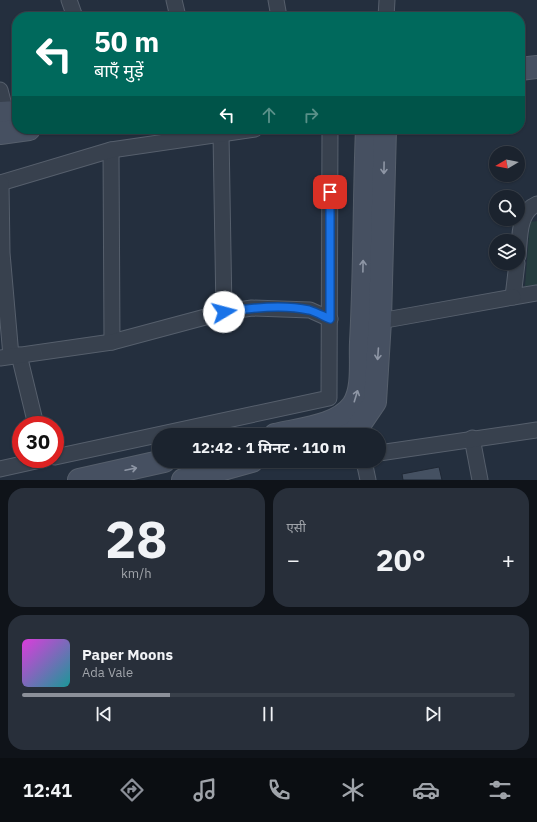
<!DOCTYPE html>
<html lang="hi">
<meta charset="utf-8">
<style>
:root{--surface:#1b232e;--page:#282f3a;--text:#f1f3f6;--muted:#a0a4aa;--line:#39404a;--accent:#8c9099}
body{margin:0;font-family:"IBM Plex Sans","Noto Sans Devanagari",sans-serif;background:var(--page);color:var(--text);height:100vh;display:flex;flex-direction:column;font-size:15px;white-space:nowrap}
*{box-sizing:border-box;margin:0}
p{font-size:13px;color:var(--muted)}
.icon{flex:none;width:22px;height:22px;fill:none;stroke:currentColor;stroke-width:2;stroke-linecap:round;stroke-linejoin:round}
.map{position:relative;height:480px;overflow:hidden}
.panel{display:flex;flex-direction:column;gap:8px;padding:8px;background:#0f1319;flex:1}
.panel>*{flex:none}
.banner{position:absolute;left:12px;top:12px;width:513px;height:122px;border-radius:16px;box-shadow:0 1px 3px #0004,0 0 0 1px var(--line);background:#00695c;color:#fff;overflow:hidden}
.needle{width:26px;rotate:260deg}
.buttons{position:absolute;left:489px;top:146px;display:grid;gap:8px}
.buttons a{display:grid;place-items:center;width:36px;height:36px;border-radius:50%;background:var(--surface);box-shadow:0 1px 3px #0004,0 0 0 1px var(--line);font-size:20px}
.speed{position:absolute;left:12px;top:416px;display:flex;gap:8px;font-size:20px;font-weight:700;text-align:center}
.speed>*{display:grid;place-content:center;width:52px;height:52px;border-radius:50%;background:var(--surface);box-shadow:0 1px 3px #0004,0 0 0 1px var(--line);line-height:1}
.speed .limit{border:6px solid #d22;background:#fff;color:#111}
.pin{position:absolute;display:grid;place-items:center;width:34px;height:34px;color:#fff;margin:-17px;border-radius:8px;box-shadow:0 2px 6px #0006}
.me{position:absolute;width:44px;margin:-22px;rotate:82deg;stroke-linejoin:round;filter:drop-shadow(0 0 3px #0008)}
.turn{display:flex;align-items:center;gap:14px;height:84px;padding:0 16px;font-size:18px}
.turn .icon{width:52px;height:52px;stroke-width:2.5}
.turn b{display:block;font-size:28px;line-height:34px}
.lanes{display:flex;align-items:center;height:38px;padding:0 16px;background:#0003;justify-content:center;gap:20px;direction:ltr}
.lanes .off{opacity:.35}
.big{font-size:30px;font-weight:700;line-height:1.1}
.panel .card{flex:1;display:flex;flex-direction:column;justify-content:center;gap:6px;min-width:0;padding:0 14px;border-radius:16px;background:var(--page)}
.panel .dial{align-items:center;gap:0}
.dial b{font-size:52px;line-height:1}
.song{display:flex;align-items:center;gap:12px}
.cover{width:48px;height:48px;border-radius:6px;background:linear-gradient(135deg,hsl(300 70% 55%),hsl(180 70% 35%))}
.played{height:4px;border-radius:2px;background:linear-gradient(90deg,var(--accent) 30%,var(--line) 30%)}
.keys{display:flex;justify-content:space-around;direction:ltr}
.heat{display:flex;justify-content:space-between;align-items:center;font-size:22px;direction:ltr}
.panel .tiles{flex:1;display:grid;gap:8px;grid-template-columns:1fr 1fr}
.card:last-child{grid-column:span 2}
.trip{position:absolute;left:152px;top:428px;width:234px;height:40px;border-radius:20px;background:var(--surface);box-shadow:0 1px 3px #0004,0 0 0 1px var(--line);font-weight:700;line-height:40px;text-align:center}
.dock{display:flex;height:64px;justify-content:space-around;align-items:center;background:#0b0e12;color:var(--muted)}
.dock .icon{width:28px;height:28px}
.dock .selected{color:var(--accent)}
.dock b{font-size:18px;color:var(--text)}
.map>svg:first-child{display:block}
</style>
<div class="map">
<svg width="537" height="480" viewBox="0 0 537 480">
<rect width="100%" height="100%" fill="#242f3e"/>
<polygon fill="#263c3f" points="537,221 537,285 525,286 530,222"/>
<polygon fill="#455162" stroke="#1f2835" points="439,467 442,480 403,480 402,474"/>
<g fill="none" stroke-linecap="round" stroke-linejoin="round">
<g stroke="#565f6c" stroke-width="17">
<g id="street">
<polyline points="69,0 75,17"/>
<polyline points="174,0 178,17"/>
<polyline points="276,0 279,17"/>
<polyline points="386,17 387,0"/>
<polyline points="0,90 6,113"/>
<polyline points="221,134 224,312"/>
<polyline points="111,150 112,342"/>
<polyline points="0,183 111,150 255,129"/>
<polyline points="1,183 2,253 11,356"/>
<path d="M518,256c2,-18 0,-44 19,-52"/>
<polyline points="517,263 513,297 537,293"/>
<polyline points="380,321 513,297"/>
<polyline points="19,355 36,425"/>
<polyline points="0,358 112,342 224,312 252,308 310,310 330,319"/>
<polyline points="472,438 480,480"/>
<polyline points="379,453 537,430"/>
<polyline points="55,457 329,398 330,129"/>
<polyline points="364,461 368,480"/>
<polyline points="0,469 45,459"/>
</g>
</g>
<g stroke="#565f6c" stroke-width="24">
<g id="secondary">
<polyline points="520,69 537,67"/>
<polyline points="0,113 17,112"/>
<polyline points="0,133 29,129"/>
<path d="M275,435c24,-6 62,-8 78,-30 11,-16 7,-44 8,-63 4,-71 3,-142 6,-213"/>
<polyline points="347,435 354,433 375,402 380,321 385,129"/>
<polyline points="79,480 164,461"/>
<polyline points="183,480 252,461"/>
</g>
</g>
<use href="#street" stroke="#38414e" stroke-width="15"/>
<use href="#secondary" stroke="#465061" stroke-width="22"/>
</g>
<defs><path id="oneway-shaft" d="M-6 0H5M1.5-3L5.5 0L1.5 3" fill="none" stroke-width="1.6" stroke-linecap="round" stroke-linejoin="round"/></defs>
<g stroke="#8e96a5">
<use href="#oneway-shaft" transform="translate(384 168) rotate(91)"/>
<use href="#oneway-shaft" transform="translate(363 266) rotate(-89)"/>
<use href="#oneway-shaft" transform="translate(378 354) rotate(94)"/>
<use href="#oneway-shaft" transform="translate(356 396) rotate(-73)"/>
<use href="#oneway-shaft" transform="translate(131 469) rotate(-12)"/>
</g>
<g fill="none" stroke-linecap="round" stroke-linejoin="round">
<g stroke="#114b97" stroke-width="10">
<path id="route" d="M224,312c28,-4 58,-8 85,-2 7,2 14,6 21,9v-127"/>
</g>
<use href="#route" stroke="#1a73e8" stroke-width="7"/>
</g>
</svg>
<div class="buttons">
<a><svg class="needle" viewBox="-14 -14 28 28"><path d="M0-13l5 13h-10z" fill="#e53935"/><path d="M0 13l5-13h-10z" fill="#a0a4aa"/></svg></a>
<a><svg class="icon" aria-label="search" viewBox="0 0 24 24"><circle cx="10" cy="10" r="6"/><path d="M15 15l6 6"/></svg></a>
<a><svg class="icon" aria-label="layers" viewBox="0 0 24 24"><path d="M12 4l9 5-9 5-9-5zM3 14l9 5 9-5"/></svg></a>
</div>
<div class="speed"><div class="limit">30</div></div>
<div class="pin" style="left:330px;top:192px;background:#d93025"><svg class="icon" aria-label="arrive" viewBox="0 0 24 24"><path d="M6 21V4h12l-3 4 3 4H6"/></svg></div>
<svg class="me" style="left:224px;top:312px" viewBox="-20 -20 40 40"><circle r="19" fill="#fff"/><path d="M0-13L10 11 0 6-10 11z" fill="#1a73e8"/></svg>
<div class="trip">12:42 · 1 मिनट · 110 m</div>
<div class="banner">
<div class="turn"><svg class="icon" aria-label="left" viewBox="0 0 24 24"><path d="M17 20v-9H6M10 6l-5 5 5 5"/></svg><div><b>50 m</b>बाएँ मुड़ें</div></div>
<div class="lanes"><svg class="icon" aria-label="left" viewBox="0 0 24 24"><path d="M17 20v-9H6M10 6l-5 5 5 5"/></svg><svg class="icon off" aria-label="ahead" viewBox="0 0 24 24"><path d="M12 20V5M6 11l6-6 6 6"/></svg><svg class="icon off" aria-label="right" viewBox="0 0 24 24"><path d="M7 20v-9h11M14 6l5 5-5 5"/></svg></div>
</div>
</div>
<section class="panel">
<div class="tiles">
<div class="card dial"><b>28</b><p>km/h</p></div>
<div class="card"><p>एसी</p>
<div class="heat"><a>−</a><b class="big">20°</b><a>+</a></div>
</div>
<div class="card">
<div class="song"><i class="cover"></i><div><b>Paper Moons</b><p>Ada Vale</p></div></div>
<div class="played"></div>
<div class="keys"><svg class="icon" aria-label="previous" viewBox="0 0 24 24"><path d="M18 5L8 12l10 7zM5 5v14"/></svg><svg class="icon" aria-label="pause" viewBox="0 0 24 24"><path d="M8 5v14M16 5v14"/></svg><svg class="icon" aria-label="next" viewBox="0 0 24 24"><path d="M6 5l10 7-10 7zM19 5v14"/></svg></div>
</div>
</div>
</section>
<nav class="dock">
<b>12:41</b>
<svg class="icon selected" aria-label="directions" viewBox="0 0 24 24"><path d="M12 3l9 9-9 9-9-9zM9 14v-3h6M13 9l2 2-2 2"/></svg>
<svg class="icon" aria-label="music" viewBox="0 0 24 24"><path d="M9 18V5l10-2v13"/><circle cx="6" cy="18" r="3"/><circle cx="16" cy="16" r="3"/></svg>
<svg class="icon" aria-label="phone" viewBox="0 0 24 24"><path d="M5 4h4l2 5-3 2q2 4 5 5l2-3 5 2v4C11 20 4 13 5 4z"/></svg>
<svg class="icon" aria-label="climate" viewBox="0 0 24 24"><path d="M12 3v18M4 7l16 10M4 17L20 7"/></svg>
<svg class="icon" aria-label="car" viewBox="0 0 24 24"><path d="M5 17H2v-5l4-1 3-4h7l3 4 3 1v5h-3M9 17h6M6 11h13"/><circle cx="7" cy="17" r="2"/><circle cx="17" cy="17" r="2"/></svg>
<svg class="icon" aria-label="filters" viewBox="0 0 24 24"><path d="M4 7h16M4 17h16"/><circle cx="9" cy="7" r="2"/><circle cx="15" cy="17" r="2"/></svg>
</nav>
